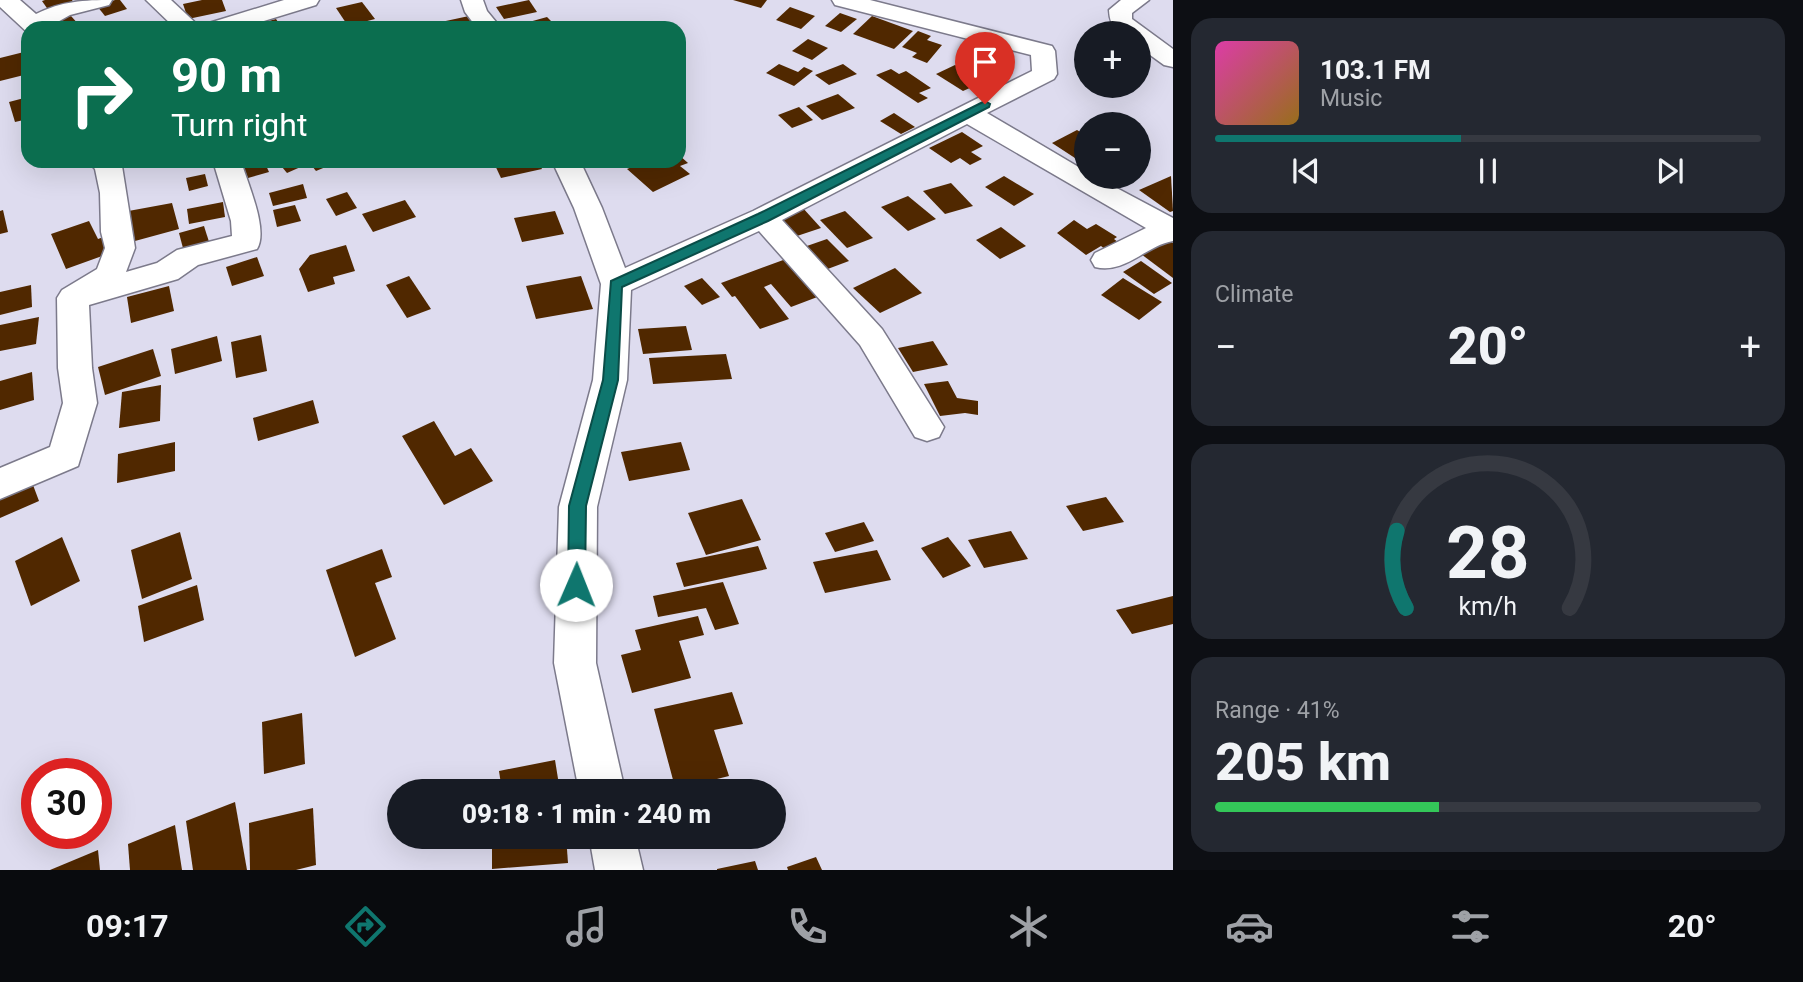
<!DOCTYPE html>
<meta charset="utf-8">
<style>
:root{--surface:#171b24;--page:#242831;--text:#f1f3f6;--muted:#9ea1a6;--line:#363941;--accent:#0f766e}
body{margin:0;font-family:Roboto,sans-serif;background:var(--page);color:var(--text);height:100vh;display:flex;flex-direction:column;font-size:26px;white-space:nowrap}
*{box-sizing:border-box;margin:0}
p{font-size:23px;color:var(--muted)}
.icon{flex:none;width:38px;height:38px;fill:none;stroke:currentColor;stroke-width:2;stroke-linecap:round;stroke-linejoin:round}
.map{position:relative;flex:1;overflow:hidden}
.panel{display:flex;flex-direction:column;gap:18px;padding:18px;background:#0d0f14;width:630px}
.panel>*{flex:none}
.guide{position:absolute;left:21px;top:21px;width:665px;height:147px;border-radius:21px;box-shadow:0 7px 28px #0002;background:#0b6e4f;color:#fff;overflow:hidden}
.fabs{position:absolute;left:1074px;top:21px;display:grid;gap:14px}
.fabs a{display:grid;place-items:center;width:77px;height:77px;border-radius:50%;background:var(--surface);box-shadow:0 7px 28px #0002;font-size:35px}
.speed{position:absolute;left:21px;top:758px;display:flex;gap:14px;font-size:35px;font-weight:700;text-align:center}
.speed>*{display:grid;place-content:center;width:91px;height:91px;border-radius:50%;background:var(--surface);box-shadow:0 7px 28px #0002;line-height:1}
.speed .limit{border:10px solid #d22;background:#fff;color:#111}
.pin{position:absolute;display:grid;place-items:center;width:60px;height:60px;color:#fff;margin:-72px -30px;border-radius:50% 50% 50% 0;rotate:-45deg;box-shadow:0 0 7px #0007}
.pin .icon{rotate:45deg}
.me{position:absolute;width:77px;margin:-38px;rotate:1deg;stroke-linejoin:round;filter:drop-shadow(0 0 5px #0008)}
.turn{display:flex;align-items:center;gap:24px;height:147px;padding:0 35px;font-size:32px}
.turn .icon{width:91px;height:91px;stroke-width:2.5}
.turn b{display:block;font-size:49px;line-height:60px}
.big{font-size:52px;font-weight:800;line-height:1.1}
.panel .tile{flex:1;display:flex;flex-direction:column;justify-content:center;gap:10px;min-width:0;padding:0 24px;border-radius:21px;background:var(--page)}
.panel .dial{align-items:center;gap:0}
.dial svg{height:182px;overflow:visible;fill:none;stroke:var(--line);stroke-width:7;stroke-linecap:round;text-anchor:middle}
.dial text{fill:var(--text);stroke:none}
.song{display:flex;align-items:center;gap:21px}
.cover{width:84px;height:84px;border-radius:10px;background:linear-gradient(135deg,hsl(320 70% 55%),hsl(40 70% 35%))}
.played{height:7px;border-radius:4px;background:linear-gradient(90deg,var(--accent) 45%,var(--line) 45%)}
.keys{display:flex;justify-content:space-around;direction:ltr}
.heat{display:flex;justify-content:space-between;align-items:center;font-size:38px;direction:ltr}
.charge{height:10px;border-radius:5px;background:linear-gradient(90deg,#34c759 41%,var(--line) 0)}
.trip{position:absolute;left:387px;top:779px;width:399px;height:70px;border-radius:35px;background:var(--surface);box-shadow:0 7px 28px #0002;font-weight:800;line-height:70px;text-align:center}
.dock{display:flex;height:112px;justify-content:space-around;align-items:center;background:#090b0e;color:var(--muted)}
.dock .icon{width:49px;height:49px}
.dock .active{color:var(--accent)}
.dock b{font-size:32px;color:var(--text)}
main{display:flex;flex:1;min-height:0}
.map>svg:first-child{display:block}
</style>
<main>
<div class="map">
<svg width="1173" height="870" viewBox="0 0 1173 870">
<rect width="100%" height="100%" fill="#dedcef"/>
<g fill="#502800">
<polygon points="45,0 72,0 74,3 49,11 42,1"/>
<polygon points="115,0 120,0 127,9 105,16 97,6"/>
<polygon points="202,0 222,0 226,11 188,19 183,4"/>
<polygon points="529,0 537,12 504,19 496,7"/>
<polygon points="733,0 767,0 761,8"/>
<polygon points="362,2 375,19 348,26 336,8"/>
<polygon points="790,7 815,16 801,29 776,20"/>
<polygon points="840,13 857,19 841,32 825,26"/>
<polygon points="71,16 80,26 49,28 46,25"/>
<polygon points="469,16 476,27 445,28 441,22"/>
<polygon points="872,16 913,31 894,49 853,34"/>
<polygon points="547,17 558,28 511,28 511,27"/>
<polygon points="276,19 282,28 255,28 254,25"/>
<polygon points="918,31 931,36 927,40 942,45 927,63 912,57 917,53 902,47"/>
<polygon points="808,39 828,48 812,60 792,51"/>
<polygon points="24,52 28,74 0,81 0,58"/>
<polygon points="779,64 798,72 804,67 813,71 794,86 766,73"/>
<polygon points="843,64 857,74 829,85 815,75"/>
<polygon points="955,65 983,82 963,91 936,74"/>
<polygon points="891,69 899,74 906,71 931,88 919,93 928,98 918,103 876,75"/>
<polygon points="838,94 855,108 822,120 806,106"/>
<polygon points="28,97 28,119 15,122 9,102"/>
<polygon points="799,107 813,120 792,128 778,115"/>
<polygon points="894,113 915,127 901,134 880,121"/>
<polygon points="1077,130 1087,136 1087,156 1078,160 1052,143"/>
<polygon points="962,132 983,146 971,152 982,159 970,165 960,158 951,163 929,148"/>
<polygon points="679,155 688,163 680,166 690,174 653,192 627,169 646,161 679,161"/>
<polygon points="241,161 264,161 269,172 248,178"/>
<polygon points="277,161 301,161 305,165 287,173"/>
<polygon points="308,161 340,161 316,171"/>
<polygon points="493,161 538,161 542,169 501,178"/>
<polygon points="205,174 208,186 189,191 186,178"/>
<polygon points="1004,176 1034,194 1014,206 985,187"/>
<polygon points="1171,176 1173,211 1170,212 1139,190"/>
<polygon points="951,183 973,206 945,214 923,191"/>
<polygon points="303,184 307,198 273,206 269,193"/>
<polygon points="347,192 357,208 336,216 326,199"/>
<polygon points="908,196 936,219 908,231 881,207"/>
<polygon points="405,200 416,217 373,232 362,214"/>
<polygon points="223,202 225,217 189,224 187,209"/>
<polygon points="172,203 179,229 135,241 130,217 124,219 123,212"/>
<polygon points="295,205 301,221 277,227 273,210"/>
<polygon points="802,207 821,228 797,236 778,215"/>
<polygon points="3,210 8,232 0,234 0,211"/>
<polygon points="555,211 564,234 522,242 514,218"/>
<polygon points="845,211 873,238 847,248 820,220"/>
<polygon points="1074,220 1087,229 1096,224 1117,237 1114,239 1119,243 1106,250 1101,246 1086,255 1057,233"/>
<polygon points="89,221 98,239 109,235 116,251 66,269 51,234"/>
<polygon points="204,226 210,245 184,252 179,233"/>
<polygon points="1001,227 1026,246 1000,259 976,240"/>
<polygon points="1166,237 1173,243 1173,278 1137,251"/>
<polygon points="827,239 849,261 825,270 804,247"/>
<polygon points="346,245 355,271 333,277 335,284 308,292 299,269 310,255"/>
<polygon points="257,257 264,276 232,286 226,267"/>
<polygon points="786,259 820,296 791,307 771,284 764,287 789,319 760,329 735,296 732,297 721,283"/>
<polygon points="1141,261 1172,283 1154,294 1123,272"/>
<polygon points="895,268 922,293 880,313 853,288"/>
<polygon points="409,276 431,309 407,318 386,285"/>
<polygon points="581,276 593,309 536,319 526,286"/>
<polygon points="702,278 720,297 702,305 684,286"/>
<polygon points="1123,278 1162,302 1139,320 1101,295"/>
<polygon points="31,285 32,307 0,315 0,292"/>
<polygon points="169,286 174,311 131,323 127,297"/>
<polygon points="39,317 36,344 0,351 0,325"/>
<polygon points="686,326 692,350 643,354 638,329"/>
<polygon points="261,335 267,371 236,378 231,342"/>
<polygon points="217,336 222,361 175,374 171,349"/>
<polygon points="933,341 948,365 913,372 898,348"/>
<polygon points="153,349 161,376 105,395 98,367"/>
<polygon points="726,354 732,379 653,384 649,358"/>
<polygon points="32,372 34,400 0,410 0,381"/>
<polygon points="948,381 957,398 978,401 978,415 965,413 940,416 924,384"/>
<polygon points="161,385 160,421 119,428 122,392"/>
<polygon points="313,400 319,423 258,441 253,418"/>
<polygon points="434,421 455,456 471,448 493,481 444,505 402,436"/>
<polygon points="175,442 175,471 117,483 118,454"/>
<polygon points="681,442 690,470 629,481 621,452"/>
<polygon points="33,485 39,501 0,518 0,500"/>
<polygon points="1106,497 1124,522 1083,531 1066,506"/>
<polygon points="742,499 761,540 706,555 688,513"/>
<polygon points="864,522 874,541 835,552 825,533"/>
<polygon points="1011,531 1028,559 984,568 968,540"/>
<polygon points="180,532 192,579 142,599 131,550"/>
<polygon points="62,537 80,581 31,606 15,561"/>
<polygon points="948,537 971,566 943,578 921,548"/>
<polygon points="758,546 767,569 684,587 676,563"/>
<polygon points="382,549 392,577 375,583 396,639 355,657 326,570"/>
<polygon points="877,550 891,580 825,593 813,562"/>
<polygon points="723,582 739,624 715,630 706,608 658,617 653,596"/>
<polygon points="197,585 204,620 144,642 138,606"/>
<polygon points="1173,596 1173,624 1132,634 1116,610"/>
<polygon points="698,616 704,635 679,641 691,678 632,693 621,655 641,650 635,630"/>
<polygon points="732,692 743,724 714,730 729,776 713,780 716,791 676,791 654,709"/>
<polygon points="302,713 305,764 264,774 262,722"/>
<polygon points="555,760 560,791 502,791 499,771"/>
<polygon points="235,802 247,870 193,870 186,821"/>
<polygon points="313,808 316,865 296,870 250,870 249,823"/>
<polygon points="175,825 182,870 130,870 128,844"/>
<polygon points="492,836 566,836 568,863 492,869"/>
<polygon points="98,850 100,870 50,870"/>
<polygon points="816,857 822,870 788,870 787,867"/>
<polygon points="755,861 758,870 717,870 717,869"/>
</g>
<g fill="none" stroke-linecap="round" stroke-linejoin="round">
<g stroke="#7c7a8b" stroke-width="3">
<g id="minor">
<path d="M0,0h20l16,14c26,-13 48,-14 76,-14l-3,5 -39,10 -23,13h-19v5l-28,-26z"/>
<polygon points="146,0 171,0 201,28 175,28"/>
<polygon points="284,0 319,0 316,5 241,28 205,28 209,23"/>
<polygon points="461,0 483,0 487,11 501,28 477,28 465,12"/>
<path d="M832,0h38l182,46 3,5 2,23 -3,5 -67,34 100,59v5h9l77,41v23c-26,4 -49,34 -78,26l-4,-7 4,-7 51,-25 -179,-104 -185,96 100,109 62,98 -5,10 -12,4 -12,-4 -55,-92 -101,-114 -128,59 -4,90 -30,127 -1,156 29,128h-46l-25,-128 5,-156 34,-127 8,-96 -27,-76 -22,-47h28l22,47 23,60 128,-57 279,-140 -1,-16 -196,-50z"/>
<path d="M1121,0h28l-17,13v6l41,30v18l-9,-2 -25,-18v-14c-19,0 -29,-2 -30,-23z"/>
<path d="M88,161h30l4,5 13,82 -9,24 31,-9 20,-13 55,-14 -1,-15 -18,-60h28c6,21 28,69 16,88l-59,16 -20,14 -89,26 3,63 5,35 -19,63 -78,33v-31l50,-21 13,-44 -5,-35 -1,-70 5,-8 35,-21 8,-21 -4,-16 -1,-39 -5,-24z"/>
<polygon points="589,836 635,836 643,870 595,870"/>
</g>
</g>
<use href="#minor" fill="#fff" fill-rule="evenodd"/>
</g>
<polygon fill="#0f766e" stroke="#0a4d48" stroke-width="2" points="985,101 990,104 989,107 768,221 622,287 618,380 586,506 585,585 583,590 576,593 570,590 568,585 569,506 603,380 611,281 758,214"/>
</svg>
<div class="fabs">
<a>+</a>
<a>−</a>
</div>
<div class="speed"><div class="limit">30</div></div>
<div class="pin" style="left:985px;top:104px;background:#d93025"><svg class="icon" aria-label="arrive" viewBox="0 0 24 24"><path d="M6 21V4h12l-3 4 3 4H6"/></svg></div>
<svg class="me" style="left:576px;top:585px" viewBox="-20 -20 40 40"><circle r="19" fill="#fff"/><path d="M0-13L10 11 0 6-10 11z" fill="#0f766e"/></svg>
<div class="trip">09:18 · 1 min · 240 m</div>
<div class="guide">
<div class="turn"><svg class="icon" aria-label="right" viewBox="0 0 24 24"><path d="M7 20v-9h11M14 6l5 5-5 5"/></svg><div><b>90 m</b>Turn right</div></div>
</div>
</div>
<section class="panel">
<div class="tile">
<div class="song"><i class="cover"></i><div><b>103.1 FM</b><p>Music</p></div></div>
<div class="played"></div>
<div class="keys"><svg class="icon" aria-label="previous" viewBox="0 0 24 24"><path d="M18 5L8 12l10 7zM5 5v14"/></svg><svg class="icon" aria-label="pause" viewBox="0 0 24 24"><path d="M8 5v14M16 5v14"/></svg><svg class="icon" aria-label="next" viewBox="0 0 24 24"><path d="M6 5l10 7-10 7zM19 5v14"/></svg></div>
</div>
<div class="tile"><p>Climate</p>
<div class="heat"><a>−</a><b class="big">20°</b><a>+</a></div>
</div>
<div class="tile dial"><svg viewBox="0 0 100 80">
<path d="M14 69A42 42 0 1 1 86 69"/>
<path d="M14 69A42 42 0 0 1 10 35" stroke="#0f766e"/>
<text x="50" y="56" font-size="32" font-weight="700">28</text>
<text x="50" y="72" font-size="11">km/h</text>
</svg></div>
<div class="tile"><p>Range · 41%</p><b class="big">205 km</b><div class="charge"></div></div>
</section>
</main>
<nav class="dock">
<b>09:17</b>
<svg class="icon active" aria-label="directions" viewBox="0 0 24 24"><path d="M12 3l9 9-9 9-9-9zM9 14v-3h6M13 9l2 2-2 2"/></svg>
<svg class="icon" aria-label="music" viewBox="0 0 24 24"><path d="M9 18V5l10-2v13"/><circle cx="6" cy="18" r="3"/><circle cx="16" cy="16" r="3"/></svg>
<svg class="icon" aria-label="phone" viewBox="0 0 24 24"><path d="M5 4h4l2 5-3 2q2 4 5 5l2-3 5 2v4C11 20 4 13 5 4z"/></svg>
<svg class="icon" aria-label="climate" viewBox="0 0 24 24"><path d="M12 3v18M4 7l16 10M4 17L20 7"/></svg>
<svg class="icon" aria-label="car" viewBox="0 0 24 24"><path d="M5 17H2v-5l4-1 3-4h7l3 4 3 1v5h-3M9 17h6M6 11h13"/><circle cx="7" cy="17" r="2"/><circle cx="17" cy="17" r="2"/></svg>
<svg class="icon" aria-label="filters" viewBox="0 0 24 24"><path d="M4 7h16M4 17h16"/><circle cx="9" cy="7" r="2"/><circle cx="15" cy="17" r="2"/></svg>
<b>20°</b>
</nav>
